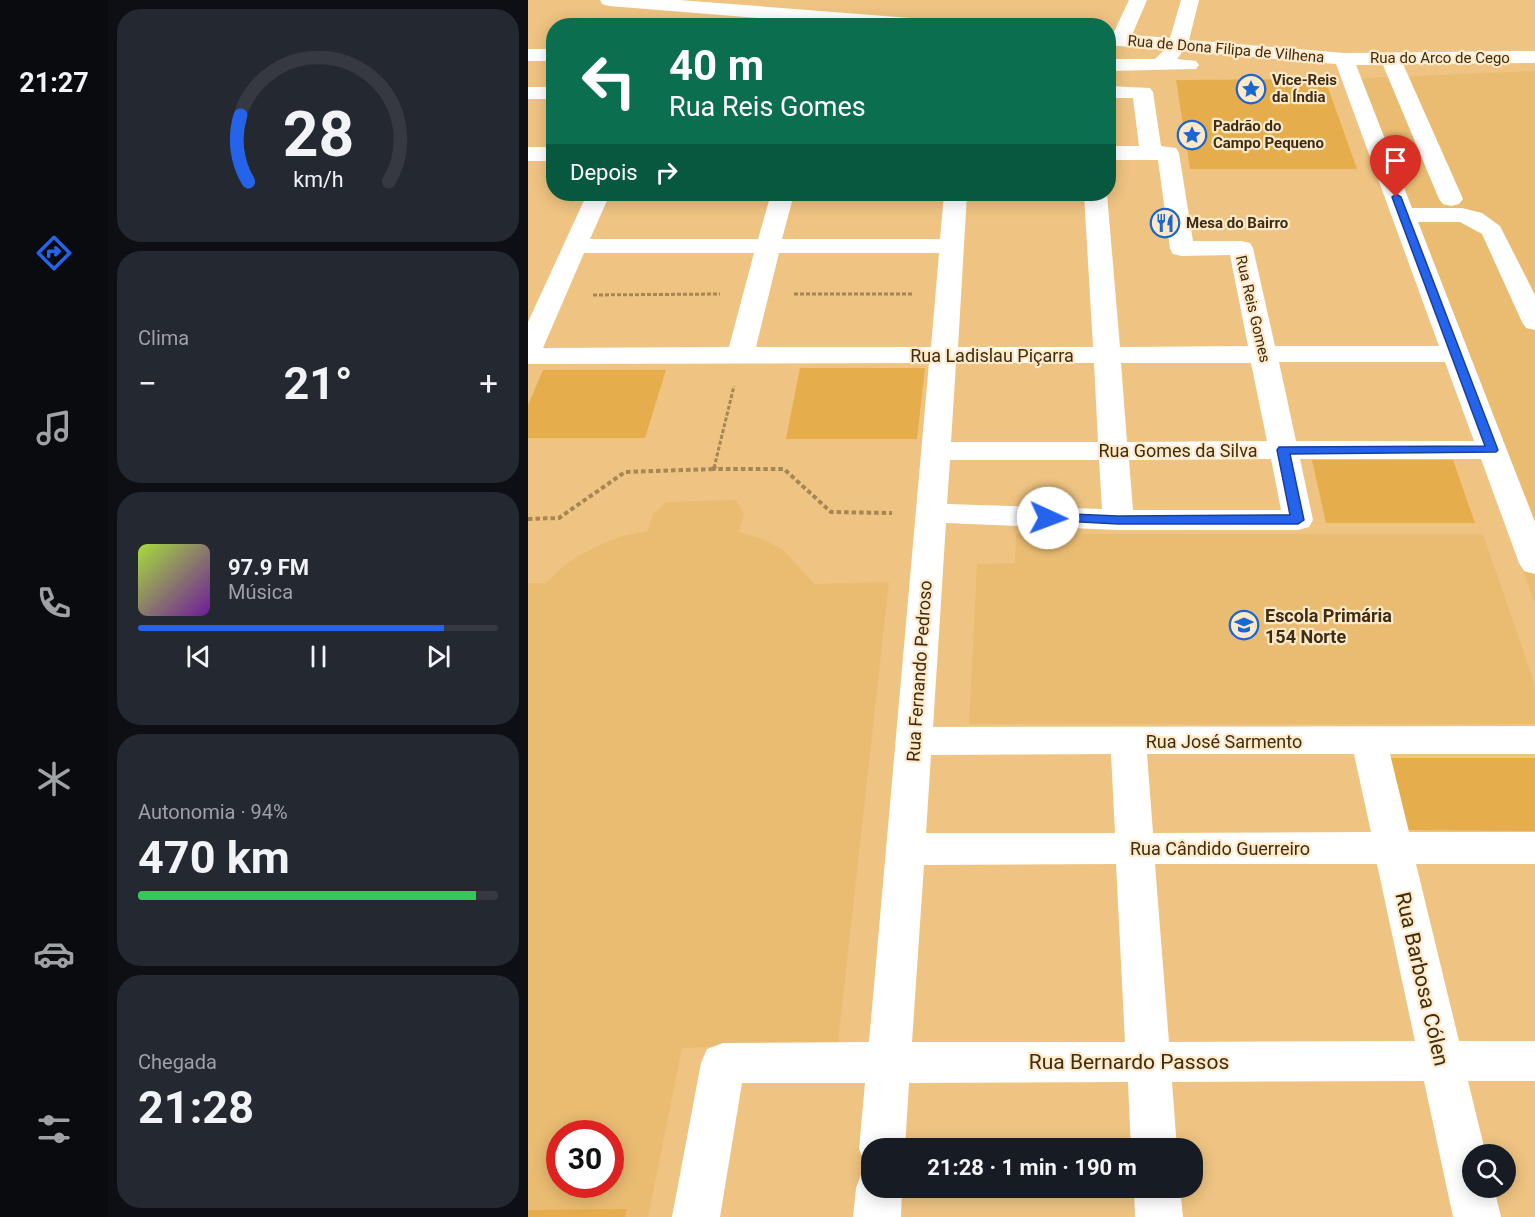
<!DOCTYPE html>
<html lang="pt">
<meta charset="utf-8">
<style>
:root{--surface:#171b24;--page:#242831;--text:#f1f3f6;--muted:#9ea1a6;--line:#363941;--accent:#2563eb}
body{margin:0;font-family:Roboto,sans-serif;background:var(--page);color:var(--text);height:100vh;display:flex;flex-direction:column;font-size:22px;white-space:nowrap}
*{box-sizing:border-box;margin:0}
p{font-size:20px;color:var(--muted)}
.icon{flex:none;width:33px;height:33px;fill:none;stroke:currentColor;stroke-width:2;stroke-linecap:round;stroke-linejoin:round}
.map{position:relative;flex:1;overflow:hidden}
.drawer{display:flex;flex-direction:column;gap:9px;padding:9px;background:#0d0f14;width:420px}
.drawer>*{flex:none}
.top-card{position:absolute;left:18px;top:18px;width:570px;height:183px;border-radius:24px;box-shadow:0 3px 15px #0003;background:#0b6e4f;color:#fff;overflow:hidden}
.fabs{position:absolute;left:934px;top:1144px;display:grid;gap:12px}
.fabs a{display:grid;place-items:center;width:54px;height:54px;border-radius:50%;background:var(--surface);box-shadow:0 3px 15px #0003;font-size:30px}
.speed{position:absolute;left:18px;top:1120px;display:flex;gap:12px;font-size:30px;font-weight:700;text-align:center}
.speed>*{display:grid;place-content:center;width:78px;height:78px;border-radius:50%;background:var(--surface);box-shadow:0 3px 15px #0003;line-height:1}
.speed .limit{border:9px solid #d22;background:#fff;color:#111}
.pin{position:absolute;display:grid;place-items:center;width:51px;height:51px;color:#fff;margin:-62px -26px;border-radius:50% 50% 50% 0;rotate:-45deg;box-shadow:0 0 6px #0007}
.pin .icon{rotate:45deg}
.me{position:absolute;width:66px;margin:-33px;rotate:92deg;stroke-linejoin:round;filter:drop-shadow(0 0 4px #0008)}
.turn{display:flex;align-items:center;gap:21px;height:126px;padding:0 24px;font-size:27px}
.turn .icon{width:78px;height:78px;stroke-width:2.5}
.turn b{display:block;font-size:42px;line-height:51px}
.then{display:flex;align-items:center;height:57px;padding:0 24px;background:#0003;gap:12px;font-size:22px}
.big{font-size:45px;font-weight:700;line-height:1.1}
.drawer .tile{flex:1;display:flex;flex-direction:column;justify-content:center;gap:9px;min-width:0;padding:0 21px;border-radius:24px;background:var(--page)}
.drawer .dial{align-items:center;gap:0}
.dial svg{height:156px;overflow:visible;fill:none;stroke:var(--line);stroke-width:7;stroke-linecap:round;text-anchor:middle}
.dial text{fill:var(--text);stroke:none}
.song{display:flex;align-items:center;gap:18px}
.cover{width:72px;height:72px;border-radius:9px;background:linear-gradient(135deg,hsl(80 70% 55%),hsl(280 70% 35%))}
.played{height:6px;border-radius:3px;background:linear-gradient(90deg,var(--accent) 85%,var(--line) 85%)}
.keys{display:flex;justify-content:space-around;direction:ltr}
.heat{display:flex;justify-content:space-between;align-items:center;font-size:33px;direction:ltr}
.charge{height:9px;border-radius:4px;background:linear-gradient(90deg,#34c759 94%,var(--line) 0)}
.trip{position:absolute;left:333px;top:1138px;width:342px;height:60px;border-radius:24px;background:var(--surface);box-shadow:0 3px 15px #0003;font-weight:700;line-height:60px;text-align:center}
main{display:flex;flex:1;min-height:0}
.tab-bar{display:flex;flex-direction:column;width:108px;justify-content:space-around;align-items:center;background:#090b0e;color:var(--muted)}
.tab-bar .icon{width:42px;height:42px}
.tab-bar .current{color:var(--accent)}
.tab-bar b{font-size:27px;color:var(--text)}
.map>svg:first-child{display:block}
</style>
<main>
<nav class="tab-bar">
<b>21:27</b>
<svg class="icon current" aria-label="directions" viewBox="0 0 24 24"><path d="M12 3l9 9-9 9-9-9zM9 14v-3h6M13 9l2 2-2 2"/></svg>
<svg class="icon" aria-label="music" viewBox="0 0 24 24"><path d="M9 18V5l10-2v13"/><circle cx="6" cy="18" r="3"/><circle cx="16" cy="16" r="3"/></svg>
<svg class="icon" aria-label="phone" viewBox="0 0 24 24"><path d="M5 4h4l2 5-3 2q2 4 5 5l2-3 5 2v4C11 20 4 13 5 4z"/></svg>
<svg class="icon" aria-label="climate" viewBox="0 0 24 24"><path d="M12 3v18M4 7l16 10M4 17L20 7"/></svg>
<svg class="icon" aria-label="car" viewBox="0 0 24 24"><path d="M5 17H2v-5l4-1 3-4h7l3 4 3 1v5h-3M9 17h6M6 11h13"/><circle cx="7" cy="17" r="2"/><circle cx="17" cy="17" r="2"/></svg>
<svg class="icon" aria-label="filters" viewBox="0 0 24 24"><path d="M4 7h16M4 17h16"/><circle cx="9" cy="7" r="2"/><circle cx="15" cy="17" r="2"/></svg>
</nav>
<section class="drawer">
<div class="tile dial"><svg viewBox="0 0 100 80">
<path d="M14 69A42 42 0 1 1 86 69"/>
<path d="M14 69A42 42 0 0 1 10 35" stroke="#2563eb"/>
<text x="50" y="56" font-size="32" font-weight="700">28</text>
<text x="50" y="72" font-size="11">km/h</text>
</svg></div>
<div class="tile"><p>Clima</p>
<div class="heat"><a>−</a><b class="big">21°</b><a>+</a></div>
</div>
<div class="tile">
<div class="song"><i class="cover"></i><div><b>97.9 FM</b><p>Música</p></div></div>
<div class="played"></div>
<div class="keys"><svg class="icon" aria-label="previous" viewBox="0 0 24 24"><path d="M18 5L8 12l10 7zM5 5v14"/></svg><svg class="icon" aria-label="pause" viewBox="0 0 24 24"><path d="M8 5v14M16 5v14"/></svg><svg class="icon" aria-label="next" viewBox="0 0 24 24"><path d="M6 5l10 7-10 7zM19 5v14"/></svg></div>
</div>
<div class="tile"><p>Autonomia · 94%</p><b class="big">470 km</b><div class="charge"></div></div>
<div class="tile"><p>Chegada</p><b class="big">21:28</b></div>
</section>
<div class="map">
<svg width="1007" height="1217" viewBox="0 0 1007 1217">
<rect width="100%" height="100%" fill="#efc482"/>
<g fill="#eabc72" fill-rule="evenodd">
<polygon points="1007,71 1007,604 813,79"/>
<path d="M208,500l8,14 -5,18 24,7 22,12 29,33 75,-2 -51,461 -156,5 -34,169h-120v-634h18l20,-19 21,-13 31,-14 30,-6 5,-17 13,-12zM32,1134h50v51h-50z"/>
<polygon points="488,534 955,534 1007,685 1007,724 441,724 449,564 487,563"/>
</g>
<g fill="#e6ad4c">
<polygon points="797,79 829,169 662,169 648,80"/>
<polygon points="272,368 397,368 389,439 258,439"/>
<polygon points="15,370 138,370 117,438 0,438 0,405"/>
<polygon points="784,460 925,460 947,523 798,523"/>
<polygon points="858,758 1007,758 1007,831 873,830"/>
<polygon points="99,1209 97,1217 0,1217 0,1210"/>
</g>
<g fill="none" stroke-linecap="round" stroke-linejoin="round">
<g stroke="#a68654" stroke-width="2" stroke-dasharray="3 2" stroke-linecap="butt">
<polyline points="286,195 393,195"/>
<polyline points="103,196 219,195"/>
</g>
<g stroke="#a68654" stroke-width="3" stroke-dasharray="4 2" stroke-linecap="butt">
<polyline points="266,294 384,294"/>
<polyline points="65,295 192,294"/>
<polyline points="186,468 206,386"/>
</g>
<g stroke="#a68654" stroke-width="4" stroke-dasharray="4.5 3" stroke-linecap="butt">
<polyline points="187,466 186,469 256,469 303,512 364,513"/>
<polyline points="0,519 31,518 97,472 186,469"/>
</g>
<g fill="#fff" fill-rule="evenodd">
<polygon points="72,0 151,0 408,20 415,22 417,26 330,26 81,6 74,4"/>
<path d="M601,0h18l-15,35 38,3 11,-38h18l-10,40 155,13 191,-2v12l-132,1 60,135 -4,5 -8,2 -8,-2 -4,-5 -56,-134h-27l56,143h50l20,5 18,13 35,69v35l-9,-2 -4,-6 -40,-88 -22,-12h-42l117,300v52l-11,-3 -5,-8 -38,-104h-181l13,61 -4,7 -11,3h-180l-172,-7 -13,204 602,-1v28h-145l19,78h126v32h-119l43,177h76v40h-67l18,74h-13v33h21l7,29h-48l-29,-136 -252,1 5,67h-46l-3,-67 -219,1 -4,66h-33v18l-6,-2 -7,-16 6,-66h-123l-22,134h-48l29,-154 6,-14 16,-6 146,-1 60,-679 -401,1v-42l59,-128h23l-20,45h168l13,-45h23l-12,45h158l4,-45h23l-9,153h135l-9,-153h23l13,153 128,-1 -18,-91 -48,1 -9,-2 -3,-5 -12,-89h-50v-14h31l-6,-48h-25v-12l42,2 3,4 8,54 15,2 3,5 14,88h48l9,2 3,5 22,98h164l-103,-282 -153,-13 -6,8 19,2 3,4 -3,4 -88,2v-12h47l9,-9 -56,-5v-12l5,1zM56,253h170l-25,94 -186,1zM251,253h160l-8,94h-175zM751,362h166l29,79h-178zM428,363h138l4,79h-147zM593,363h130l16,78 -140,1zM743,459l10,51h-148l-4,-50zM422,460h149l3,49 -155,-5zM583,754l4,79h-189l5,-78zM619,754h207l17,78 -218,1zM588,864l9,178h-213l12,-177zM627,864h222l38,177 -246,1z"/>
<rect x="0" y="49" width="26" height="12"/>
<rect x="0" y="87" width="26" height="12"/>
<rect x="0" y="147" width="26" height="14"/>
<polygon points="344,1168 344,1188 374,1188 373,1217 325,1217 328,1188 334,1172"/>
<polygon points="606,1188 652,1188 655,1217 607,1217"/>
</g>
</g>
<polygon fill="#2563eb" stroke="#184099" stroke-width="1.5" points="868,194 873,197 970,450 968,452 762,454 776,520 770,524 590,524 516,520 514,518 516,515 520,513 590,516 762,515 749,450 751,447 957,446 864,197"/>
<defs>
<g id="sight-ring" transform="scale(1.5)"><circle r="9.5" fill="#ffe9c9" stroke="#1967d2" stroke-width="1.5"/><path d="M0-6L1.8-2.2L6-1.7L2.9 1.2L3.7 5.4L0 3.3L-3.7 5.4L-2.9 1.2L-6-1.7L-1.8-2.2Z" fill="#1967d2"/></g>
<g id="restaurant-ring" transform="scale(1.5)"><circle r="9.5" fill="#ffe9c9" stroke="#1967d2" stroke-width="1.5"/><path d="M-5-6h1v4h1v-4h1v4h1v-4h1v5L-1.5 .5V6h-2V.5L-5-1ZM5-6V6H3V1.5H1.5Q1.5-4 5-6Z" fill="#1967d2"/></g>
<g id="school-ring" transform="scale(1.5)"><circle r="9.5" fill="#ffe9c9" stroke="#1967d2" stroke-width="1.5"/><path d="M0-5L7-2L0 1L-7-2ZM-4 1L0 2.5L4 1V4Q0 6-4 4Z" fill="#1967d2"/></g>
</defs>
<g fill-rule="evenodd">
<use href="#sight-ring" x="723" y="89"/>
<use href="#sight-ring" x="664" y="135"/>
<use href="#restaurant-ring" x="637" y="223"/>
<use href="#school-ring" x="716" y="625"/>
</g>
<g text-anchor="middle" dominant-baseline="central" stroke-width="4.5" stroke-linejoin="round" paint-order="stroke">
<g font-size="15" fill="#3e2d12" stroke="#ffe9c9">
<text transform="translate(698 49) rotate(5)">Rua de Dona Filipa de Vilhena</text>
<text x="912" y="58">Rua do Arco de Cego</text>
<text transform="translate(725 309) rotate(77)">Rua Reis Gomes</text>
</g>
<g font-size="15" font-weight="bold" fill="#3e2d12" stroke="#ffe9c9" text-anchor="start">
<text x="744" y="80">Vice-Reis<tspan x="744" dy="17">da Índia</tspan></text>
<text x="685" y="126">Padrão do<tspan x="685" dy="17">Campo Pequeno</tspan></text>
<text x="658" y="223">Mesa do Bairro</text>
</g>
<g font-size="18" fill="#3e2d12" stroke="#ffe9c9">
<text x="464" y="355">Rua Ladislau Piçarra</text>
<text x="650" y="450">Rua Gomes da Silva</text>
<text transform="translate(391 671) rotate(-86)">Rua Fernando Pedroso</text>
<text x="696" y="741">Rua José Sarmento</text>
<text x="692" y="848">Rua Cândido Guerreiro</text>
</g>
<g font-size="18" font-weight="bold" fill="#3e2d12" stroke="#ffe9c9" text-anchor="start">
<text x="737" y="615">Escola Primária<tspan x="737" dy="21">154 Norte</tspan></text>
</g>
<g font-size="21" fill="#3e2d12" stroke="#ffe9c9">
<text transform="translate(894 979) rotate(77)">Rua Barbosa Cólen</text>
<text x="601" y="1062">Rua Bernardo Passos</text>
</g>
</g>
</svg>
<div class="fabs">
<a><svg class="icon" aria-label="search" viewBox="0 0 24 24"><circle cx="10" cy="10" r="6"/><path d="M15 15l6 6"/></svg></a>
</div>
<div class="speed"><div class="limit">30</div></div>
<div class="pin" style="left:868px;top:197px;background:#d93025"><svg class="icon" aria-label="arrive" viewBox="0 0 24 24"><path d="M6 21V4h12l-3 4 3 4H6"/></svg></div>
<svg class="me" style="left:520px;top:518px" viewBox="-20 -20 40 40"><circle r="19" fill="#fff"/><path d="M0-13L10 11 0 6-10 11z" fill="#2563eb"/></svg>
<div class="trip">21:28 · 1 min · 190 m</div>
<div class="top-card">
<div class="turn"><svg class="icon" aria-label="left" viewBox="0 0 24 24"><path d="M17 20v-9H6M10 6l-5 5 5 5"/></svg><div><b>40 m</b>Rua Reis Gomes</div></div>
<div class="then">Depois<svg class="icon" aria-label="right" viewBox="0 0 24 24"><path d="M7 20v-9h11M14 6l5 5-5 5"/></svg></div>
</div>
</div>
</main>
